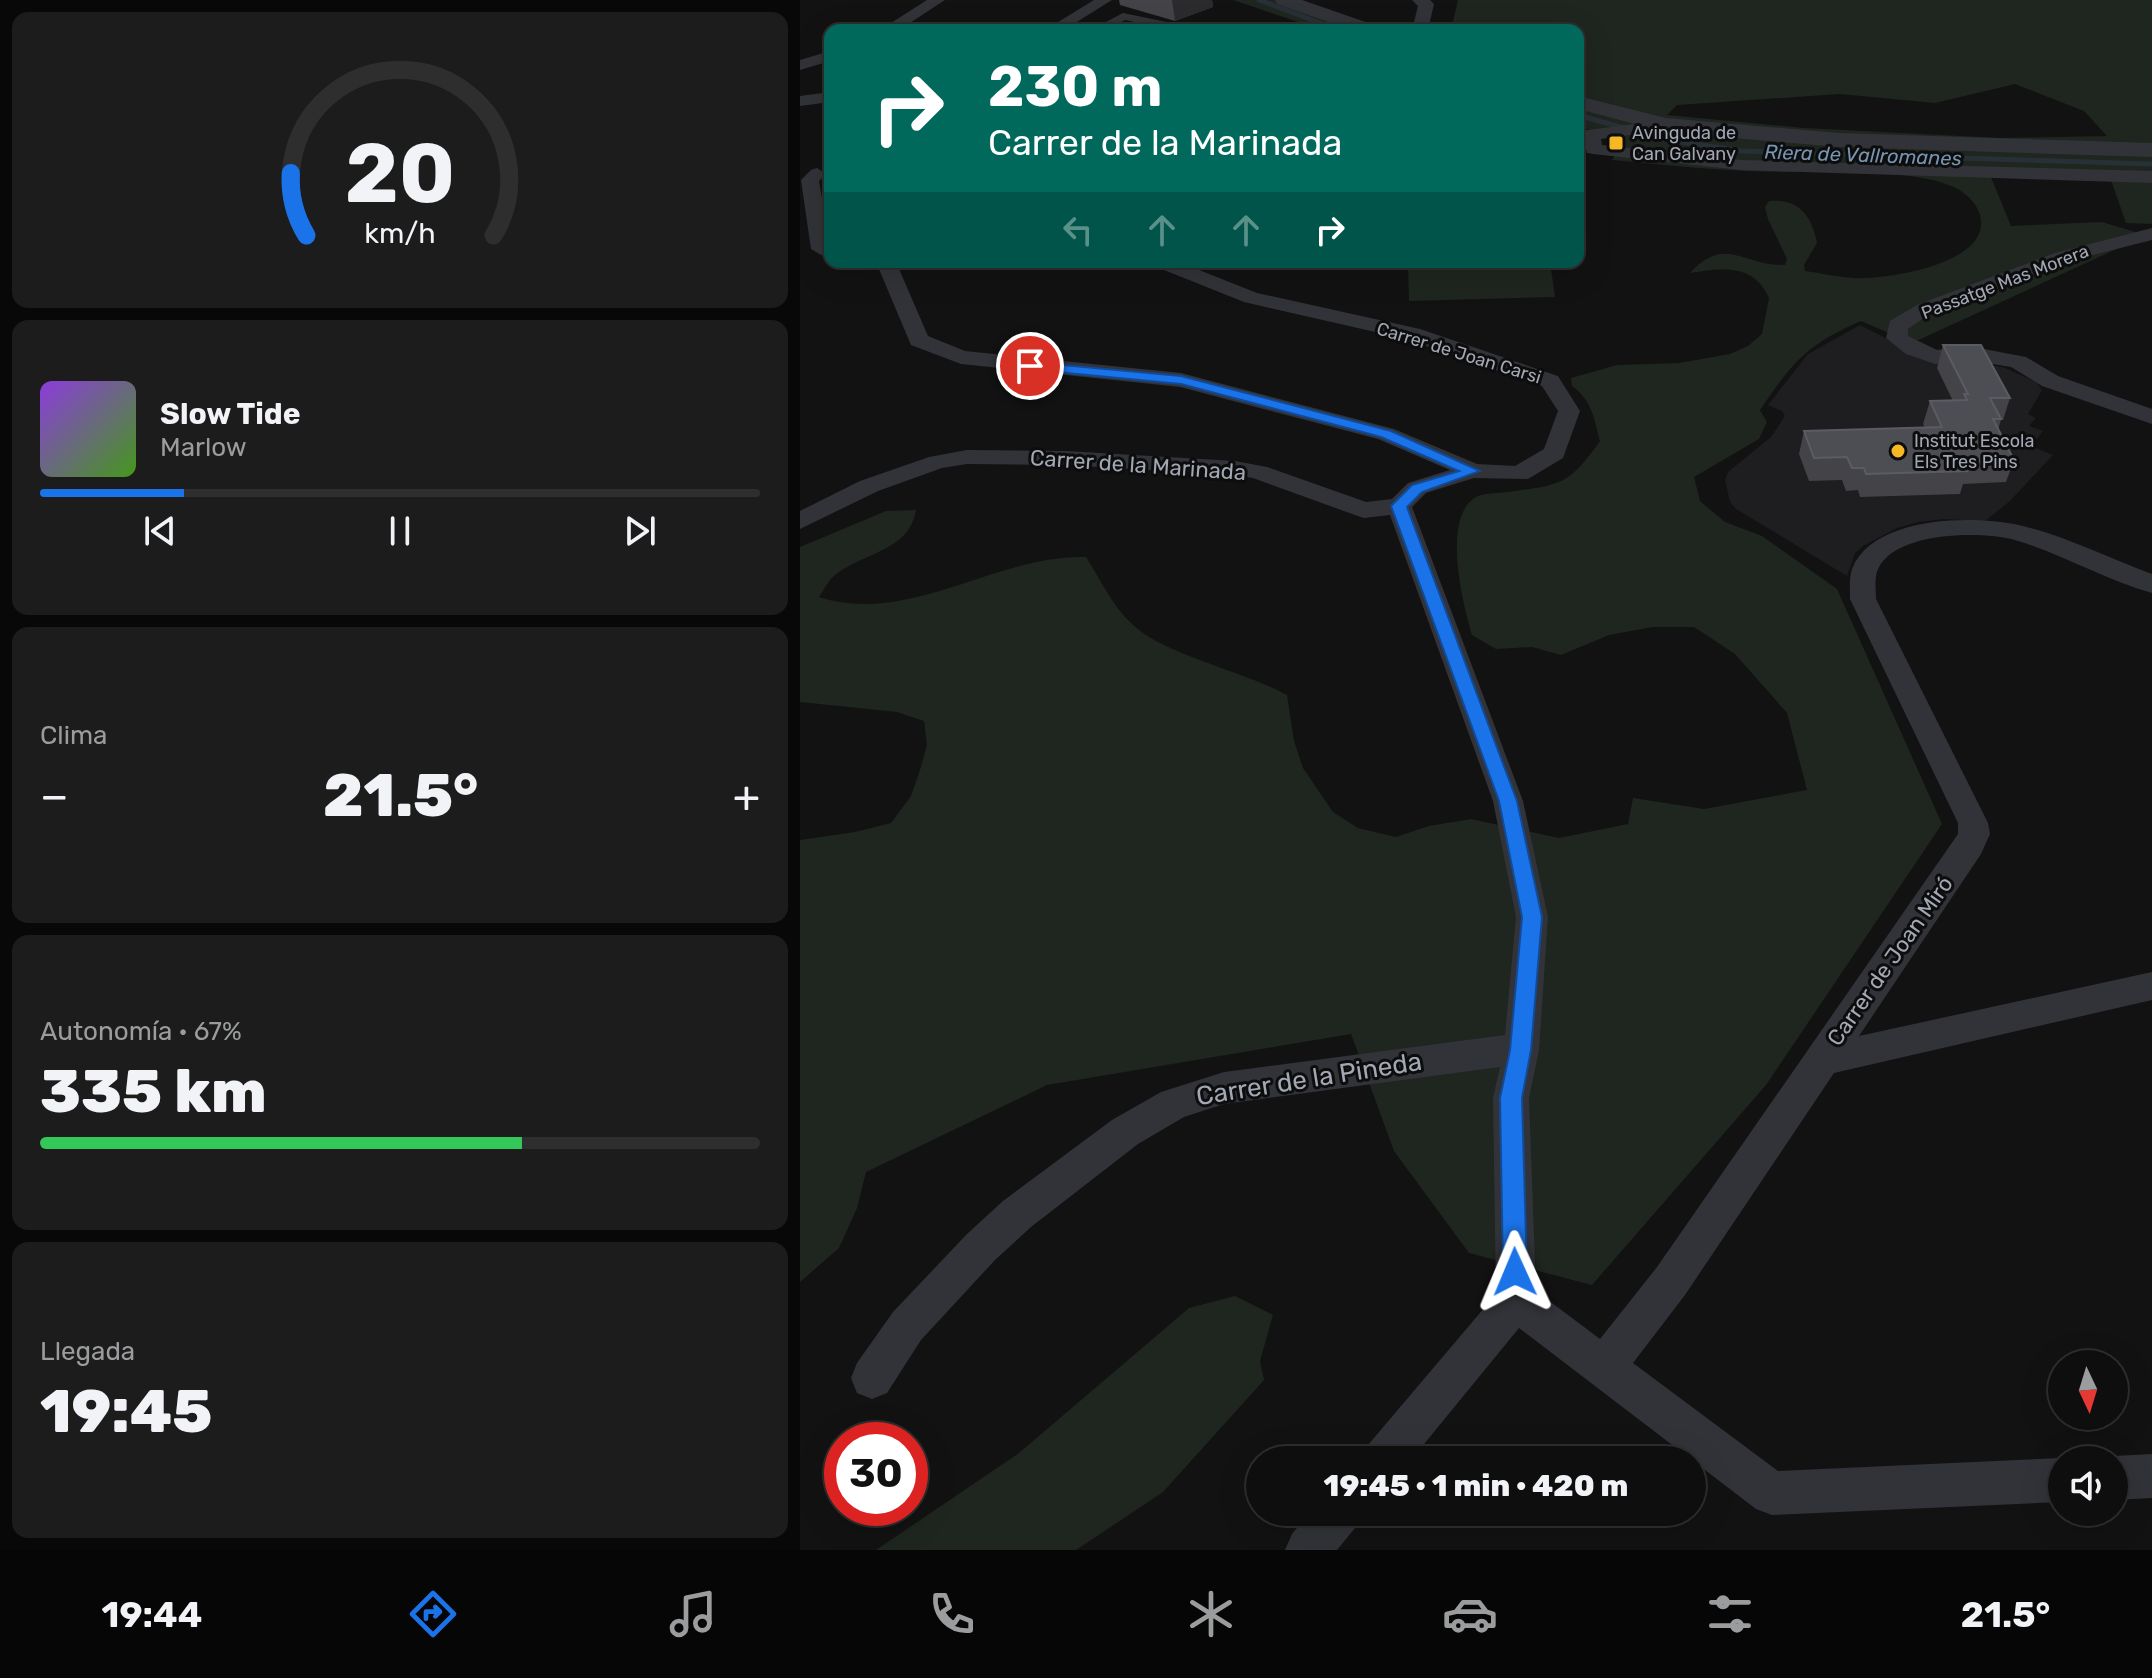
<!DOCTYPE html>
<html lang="es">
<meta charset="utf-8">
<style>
:root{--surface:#0e0e0e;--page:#1c1c1c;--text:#f1f3f6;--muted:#9b9c9e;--line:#2e2e2e;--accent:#1a73e8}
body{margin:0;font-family:Rubik,sans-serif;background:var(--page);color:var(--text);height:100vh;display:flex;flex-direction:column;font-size:30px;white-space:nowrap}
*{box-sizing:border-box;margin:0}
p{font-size:26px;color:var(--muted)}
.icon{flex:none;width:44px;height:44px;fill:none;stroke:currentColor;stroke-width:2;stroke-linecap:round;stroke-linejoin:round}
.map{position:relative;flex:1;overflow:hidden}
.drawer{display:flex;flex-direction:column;gap:12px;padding:12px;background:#080808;width:800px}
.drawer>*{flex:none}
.guide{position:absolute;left:24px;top:24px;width:760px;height:244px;border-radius:16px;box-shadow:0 8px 32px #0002,0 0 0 2px var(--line);background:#00695c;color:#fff;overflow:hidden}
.needle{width:52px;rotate:176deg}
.controls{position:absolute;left:1248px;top:1350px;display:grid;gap:16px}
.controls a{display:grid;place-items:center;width:80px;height:80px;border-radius:50%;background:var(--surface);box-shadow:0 8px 32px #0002,0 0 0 2px var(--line);font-size:40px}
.speed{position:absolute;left:24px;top:1422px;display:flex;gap:16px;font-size:40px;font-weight:700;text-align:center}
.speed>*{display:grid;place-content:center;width:104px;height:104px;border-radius:50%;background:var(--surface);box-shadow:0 8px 32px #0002,0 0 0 2px var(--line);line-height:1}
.speed .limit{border:12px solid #d22;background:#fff;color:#111}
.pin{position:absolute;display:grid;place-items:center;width:68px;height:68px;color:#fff;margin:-34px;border:4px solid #fff;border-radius:50%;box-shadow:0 2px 8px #0007}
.me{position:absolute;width:88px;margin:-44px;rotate:359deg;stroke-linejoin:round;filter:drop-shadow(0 0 6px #0008)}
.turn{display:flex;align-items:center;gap:28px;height:168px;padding:0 32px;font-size:36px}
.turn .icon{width:104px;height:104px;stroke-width:2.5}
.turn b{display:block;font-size:56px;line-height:68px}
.lanes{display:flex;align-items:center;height:76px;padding:0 32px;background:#0003;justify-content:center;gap:40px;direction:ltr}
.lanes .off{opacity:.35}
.big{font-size:60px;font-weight:800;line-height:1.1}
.drawer .widget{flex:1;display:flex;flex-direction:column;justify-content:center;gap:12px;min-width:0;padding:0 28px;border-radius:16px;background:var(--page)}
.drawer .dial{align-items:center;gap:0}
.dial svg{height:208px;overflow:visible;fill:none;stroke:var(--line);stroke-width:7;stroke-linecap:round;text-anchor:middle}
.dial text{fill:var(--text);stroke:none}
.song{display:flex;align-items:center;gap:24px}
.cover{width:96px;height:96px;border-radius:12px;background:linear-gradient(135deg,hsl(270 70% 55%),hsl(100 70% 35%))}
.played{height:8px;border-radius:4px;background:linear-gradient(90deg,var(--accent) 20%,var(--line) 20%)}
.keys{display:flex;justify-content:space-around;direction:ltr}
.heat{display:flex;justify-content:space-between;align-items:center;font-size:44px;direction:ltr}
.charge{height:12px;border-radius:6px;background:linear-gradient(90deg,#34c759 67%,var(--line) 0)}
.trip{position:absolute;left:446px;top:1446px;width:460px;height:80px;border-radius:40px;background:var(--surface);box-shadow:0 8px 32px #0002,0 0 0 2px var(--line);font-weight:800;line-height:80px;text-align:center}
.tabs{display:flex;height:128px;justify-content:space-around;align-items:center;background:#060606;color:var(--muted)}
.tabs .icon{width:56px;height:56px}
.tabs .current{color:var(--accent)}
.tabs b{font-size:36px;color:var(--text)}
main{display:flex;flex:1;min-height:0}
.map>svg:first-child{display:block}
</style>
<main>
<section class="drawer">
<div class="widget dial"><svg viewBox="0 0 100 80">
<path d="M14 69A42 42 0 1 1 86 69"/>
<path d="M14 69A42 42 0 0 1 8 45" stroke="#1a73e8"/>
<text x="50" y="56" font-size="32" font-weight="700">20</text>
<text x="50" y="72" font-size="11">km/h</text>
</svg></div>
<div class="widget">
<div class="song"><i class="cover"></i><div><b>Slow Tide</b><p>Marlow</p></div></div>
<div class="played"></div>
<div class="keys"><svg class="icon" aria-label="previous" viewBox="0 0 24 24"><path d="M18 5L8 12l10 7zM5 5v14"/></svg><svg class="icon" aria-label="pause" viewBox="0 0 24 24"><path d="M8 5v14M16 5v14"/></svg><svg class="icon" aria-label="next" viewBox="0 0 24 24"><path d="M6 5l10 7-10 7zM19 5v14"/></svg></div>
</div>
<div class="widget"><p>Clima</p>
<div class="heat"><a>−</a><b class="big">21.5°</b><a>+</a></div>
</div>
<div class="widget"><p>Autonomía · 67%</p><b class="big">335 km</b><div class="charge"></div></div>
<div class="widget"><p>Llegada</p><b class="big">19:45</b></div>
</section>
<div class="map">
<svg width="1352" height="1550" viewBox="0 0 1352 1550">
<rect width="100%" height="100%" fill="#121213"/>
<polygon fill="#1e1e20" points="1060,325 1097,344 1205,368 1236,382 1242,390 1228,414 1236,418 1229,426 1243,431 1231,446 1253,455 1210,501 1185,521 1144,519 1118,522 1097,528 1063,546 1055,553 1047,576 936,509 930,502 925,480 928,472 971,437 985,416 982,411 968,405 1008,354"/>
<g fill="#1e261f" fill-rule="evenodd">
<polygon points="433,0 493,0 579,30 522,30"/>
<path d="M658,0h694v175l-164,-5 23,56 91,-4 50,15 -18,4 -222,102 -51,-22c-55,24 -68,41 -101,89l7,12 -8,17 -65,38 6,24 25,21 37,14 75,53 105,235 -176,261 -174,200 -123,-32 -75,-102 -43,-117 -304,51 -181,87 -9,36 -18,40 -39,34v-442l55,-8 36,-9 20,-27 9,-26 7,-25 -3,-24 -27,-9 -97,-10v-155l86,-36 30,-1c-7,42 -53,42 -82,66 -6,5 -10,14 -15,21 90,29 178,-43 267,-40 15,23 25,47 45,66 30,31 113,48 156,72l7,46 9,27 30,44 25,16 38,9 33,-11 42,-7 88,19 69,-14 5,-26 71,11 103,-19 -20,-77 -52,-59 -41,-27h-41l-44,8 -48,20 -29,-8 -36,2 -24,-14c-9,-30 -32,-121 6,-139 8,-3 22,-3 30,-4 53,-7 61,-7 92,-51 -6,-22 -8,-41 -28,-55l-1,-8 46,-13 62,-2 51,-9 18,-8 14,-12 7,-36c-15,-35 -48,-30 -79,-25 35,-39 55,-6 95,-8l2,-6 -19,-40 -3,-12 4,-6c30,-3 43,15 48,42l-13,22 1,6c16,2 32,6 48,7 31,2 132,-13 128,-57 -1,-14 -12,-26 -25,-33 -46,-23 -154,-14 -210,-17 -45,-2 -89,-7 -134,-11l11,-18 -45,-16v-96h-127zM1215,84l69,27 23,25 -107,2 -196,-10 -137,-13 10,-10 163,-11 95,9z"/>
<polygon points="1311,180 1352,182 1352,224 1326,223"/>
<polygon points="608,262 750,262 755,297 609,301"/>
<polygon points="435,1296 473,1315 460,1361 464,1380 363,1492 276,1550 76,1550 219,1453 389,1308"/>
</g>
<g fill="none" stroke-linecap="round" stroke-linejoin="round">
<g stroke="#283037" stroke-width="5">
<polyline points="459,0 539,30"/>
<polyline points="778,115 862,139 942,151 1352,164"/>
</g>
<polygon fill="#323338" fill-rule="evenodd" points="323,13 391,27 397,30 374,30 325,20 305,30 291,30"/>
<g fill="#323338" fill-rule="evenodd">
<polygon points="127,0 145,0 99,30 80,30"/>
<polygon points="294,0 312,0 264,30 245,30"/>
<polygon points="612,0 630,0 634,4 628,30 612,30 618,6"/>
<polygon points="30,51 30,61 0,70 0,60"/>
<polygon points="30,92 30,102 0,106 0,96"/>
<polygon points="866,120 872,121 875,125 872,129 801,139 802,145 941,160 1352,171 1352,183 941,170 793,154 787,153 784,141 778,141 780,131"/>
<polygon points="17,168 26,174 19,181 30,244 28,253 21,255 11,249 1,180 11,170"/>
<polygon points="1352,228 1352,240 1269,261 1131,313 1108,329 1108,336 1137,350 1168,346 1226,357 1258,376 1352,409 1352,424 1242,386 1211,367 1168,360 1135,364 1106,354 1086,338 1090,321 1117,305 1255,253"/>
<path d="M76,262h20l32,74 37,15 216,22 213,56 83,35 38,2 29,-17 14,-38 -16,-25 -136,-47 -162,-37 -90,-36 -3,-4h28l78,31 163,36 138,47 3,5 19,30 -17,47 -35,21 -54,-1 -48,15 -14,14 111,294 25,116 -9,133 -10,48 7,193 64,48 57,-72 301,-433v-11l-108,-224c0,-10 -1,-21 2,-30 20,-52 117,-54 162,-45 45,9 94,34 138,50v19c-47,-13 -90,-39 -137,-53 -34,-9 -119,-9 -137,29 -4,9 -2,21 -2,30l112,224 2,11 -9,20 -122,182 293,-64v28l-318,73 -149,222 -52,68 145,108 284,-13 4,2h-4v42l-290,13 -16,-6 -237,-181 -108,132h-50l7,-15 128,-151 -3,-196 7,-31 -276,37 -40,13 -46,27 -107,83 -36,33 -74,80 -34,53 -15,6 -15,-6 -6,-15 6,-15 36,-51 74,-78 36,-33 109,-81 49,-28 63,-20 281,-37 11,-118 -23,-116 -103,-286 -26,3 -9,-3 -102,-37 -18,-3 -169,-10 -99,-1 -25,4 -64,23 -78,38v-18l60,-30 69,-24 38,-7 99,1 169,10 32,6 99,35 26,-3 16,-16 42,-13 -72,-31 -198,-52 -219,-23 -50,-19z"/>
<polygon points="1352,1454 1352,1498 1314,1500 1314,1460 1305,1460 1314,1456"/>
<polygon points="510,1512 561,1512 555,1528 537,1550 485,1550 492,1534"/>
</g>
<g fill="#323338" fill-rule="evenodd">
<polygon points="475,0 502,0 577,26 580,30 551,30 477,4"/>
<polygon points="778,96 866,118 1039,133 1352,143 1352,157 1039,147 866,132 778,109"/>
</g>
</g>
<g fill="#434348">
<polygon points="319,0 412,0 413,7 375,21 320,5"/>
<polygon points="1143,345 1210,398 1203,420 1201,420 1198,430 1214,460 1206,482 1163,484 1160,494 1060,497 1058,490 1046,491 1042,480 1009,481 999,454 1004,431 1125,428 1123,424 1130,401 1153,401 1137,368"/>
</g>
<polygon fill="#2b2b2e" points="372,0 412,0 413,7 375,21"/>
<polygon fill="#4d4e54" stroke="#5b5c63" stroke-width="2" points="1143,345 1181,345 1210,398 1190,398 1201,419 1193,419 1214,460 1162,461 1167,471 1066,474 1064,468 1052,468 1047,457 1014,458 1004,431 1142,427 1130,401 1167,400 1164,394 1168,394"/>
<polygon fill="#1a73e8" stroke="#114b97" stroke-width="2" points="230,362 381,376 591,431 680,471 622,492 607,507 717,801 742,917 731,1050 722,1098 727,1272 724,1280 715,1284 706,1280 703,1272 700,1098 710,1050 722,917 699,801 591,506 612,485 659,471 581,437 381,384 225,369 225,363"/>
<g fill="#f7b826" stroke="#0d0d0e" stroke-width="3">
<rect x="808" y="135" width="16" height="16" rx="4"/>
<circle cx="1098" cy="451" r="8"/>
</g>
<g text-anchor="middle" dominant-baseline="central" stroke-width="6" stroke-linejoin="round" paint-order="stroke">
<g font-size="18" fill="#a2a7b4" stroke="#0d0d0e" text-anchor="start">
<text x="832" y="133">Avinguda de<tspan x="832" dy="21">Can Galvany</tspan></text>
<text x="1114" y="441">Institut Escola<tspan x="1114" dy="21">Els Tres Pins</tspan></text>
</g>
<g font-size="18" fill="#a2a7b4" stroke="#0d0d0e">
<text transform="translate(1205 282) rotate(-21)">Passatge Mas Morera</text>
<text transform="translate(659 353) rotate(17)">Carrer de Joan Carsi</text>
</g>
<g font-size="20" font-style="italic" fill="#7894b1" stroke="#0d0d0e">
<text transform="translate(1063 155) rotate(2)">Riera de Vallromanes</text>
</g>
<g font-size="22" fill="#a2a7b4" stroke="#0d0d0e">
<text transform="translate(338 465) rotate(4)">Carrer de la Marinada</text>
<text transform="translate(1090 961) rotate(-55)">Carrer de Joan Miró</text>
</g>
<g font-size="26" fill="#a2a7b4" stroke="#0d0d0e">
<text transform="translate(509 1079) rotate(-9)">Carrer de la Pineda</text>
</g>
</g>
</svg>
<div class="controls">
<a><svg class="needle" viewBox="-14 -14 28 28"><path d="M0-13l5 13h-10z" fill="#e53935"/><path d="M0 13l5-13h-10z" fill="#9b9c9e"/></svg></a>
<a><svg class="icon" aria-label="sound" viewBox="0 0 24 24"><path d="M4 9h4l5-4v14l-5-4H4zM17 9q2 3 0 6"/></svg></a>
</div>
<div class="speed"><div class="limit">30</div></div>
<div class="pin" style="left:230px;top:366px;background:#d93025"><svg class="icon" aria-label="arrive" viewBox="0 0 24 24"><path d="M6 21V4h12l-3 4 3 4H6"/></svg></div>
<svg class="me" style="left:715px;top:1272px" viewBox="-20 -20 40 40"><path d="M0-17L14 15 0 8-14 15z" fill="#1a73e8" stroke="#fff" stroke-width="4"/></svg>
<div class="trip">19:45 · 1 min · 420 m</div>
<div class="guide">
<div class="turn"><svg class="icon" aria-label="right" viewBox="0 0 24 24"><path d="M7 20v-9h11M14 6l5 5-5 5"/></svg><div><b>230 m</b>Carrer de la Marinada</div></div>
<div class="lanes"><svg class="icon off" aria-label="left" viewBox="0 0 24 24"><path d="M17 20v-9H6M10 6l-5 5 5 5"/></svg><svg class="icon off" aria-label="ahead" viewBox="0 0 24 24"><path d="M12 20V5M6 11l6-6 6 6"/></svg><svg class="icon off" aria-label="ahead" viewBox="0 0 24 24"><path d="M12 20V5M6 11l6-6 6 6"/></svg><svg class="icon" aria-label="right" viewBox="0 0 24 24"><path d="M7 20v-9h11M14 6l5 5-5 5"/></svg></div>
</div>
</div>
</main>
<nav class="tabs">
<b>19:44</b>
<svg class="icon current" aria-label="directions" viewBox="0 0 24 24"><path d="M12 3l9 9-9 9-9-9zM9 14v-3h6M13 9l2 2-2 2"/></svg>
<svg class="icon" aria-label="music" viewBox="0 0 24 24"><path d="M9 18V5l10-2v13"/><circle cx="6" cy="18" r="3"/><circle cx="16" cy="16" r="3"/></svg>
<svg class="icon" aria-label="phone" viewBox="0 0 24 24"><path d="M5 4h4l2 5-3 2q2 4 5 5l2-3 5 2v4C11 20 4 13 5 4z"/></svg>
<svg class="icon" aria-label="climate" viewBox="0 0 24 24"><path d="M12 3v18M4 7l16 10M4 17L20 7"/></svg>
<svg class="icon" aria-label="car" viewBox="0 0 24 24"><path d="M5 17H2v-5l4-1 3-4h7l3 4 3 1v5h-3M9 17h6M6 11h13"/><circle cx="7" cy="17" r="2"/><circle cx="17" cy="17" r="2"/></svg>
<svg class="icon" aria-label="filters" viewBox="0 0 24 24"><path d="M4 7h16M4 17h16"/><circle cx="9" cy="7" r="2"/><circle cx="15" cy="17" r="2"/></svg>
<b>21.5°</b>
</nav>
